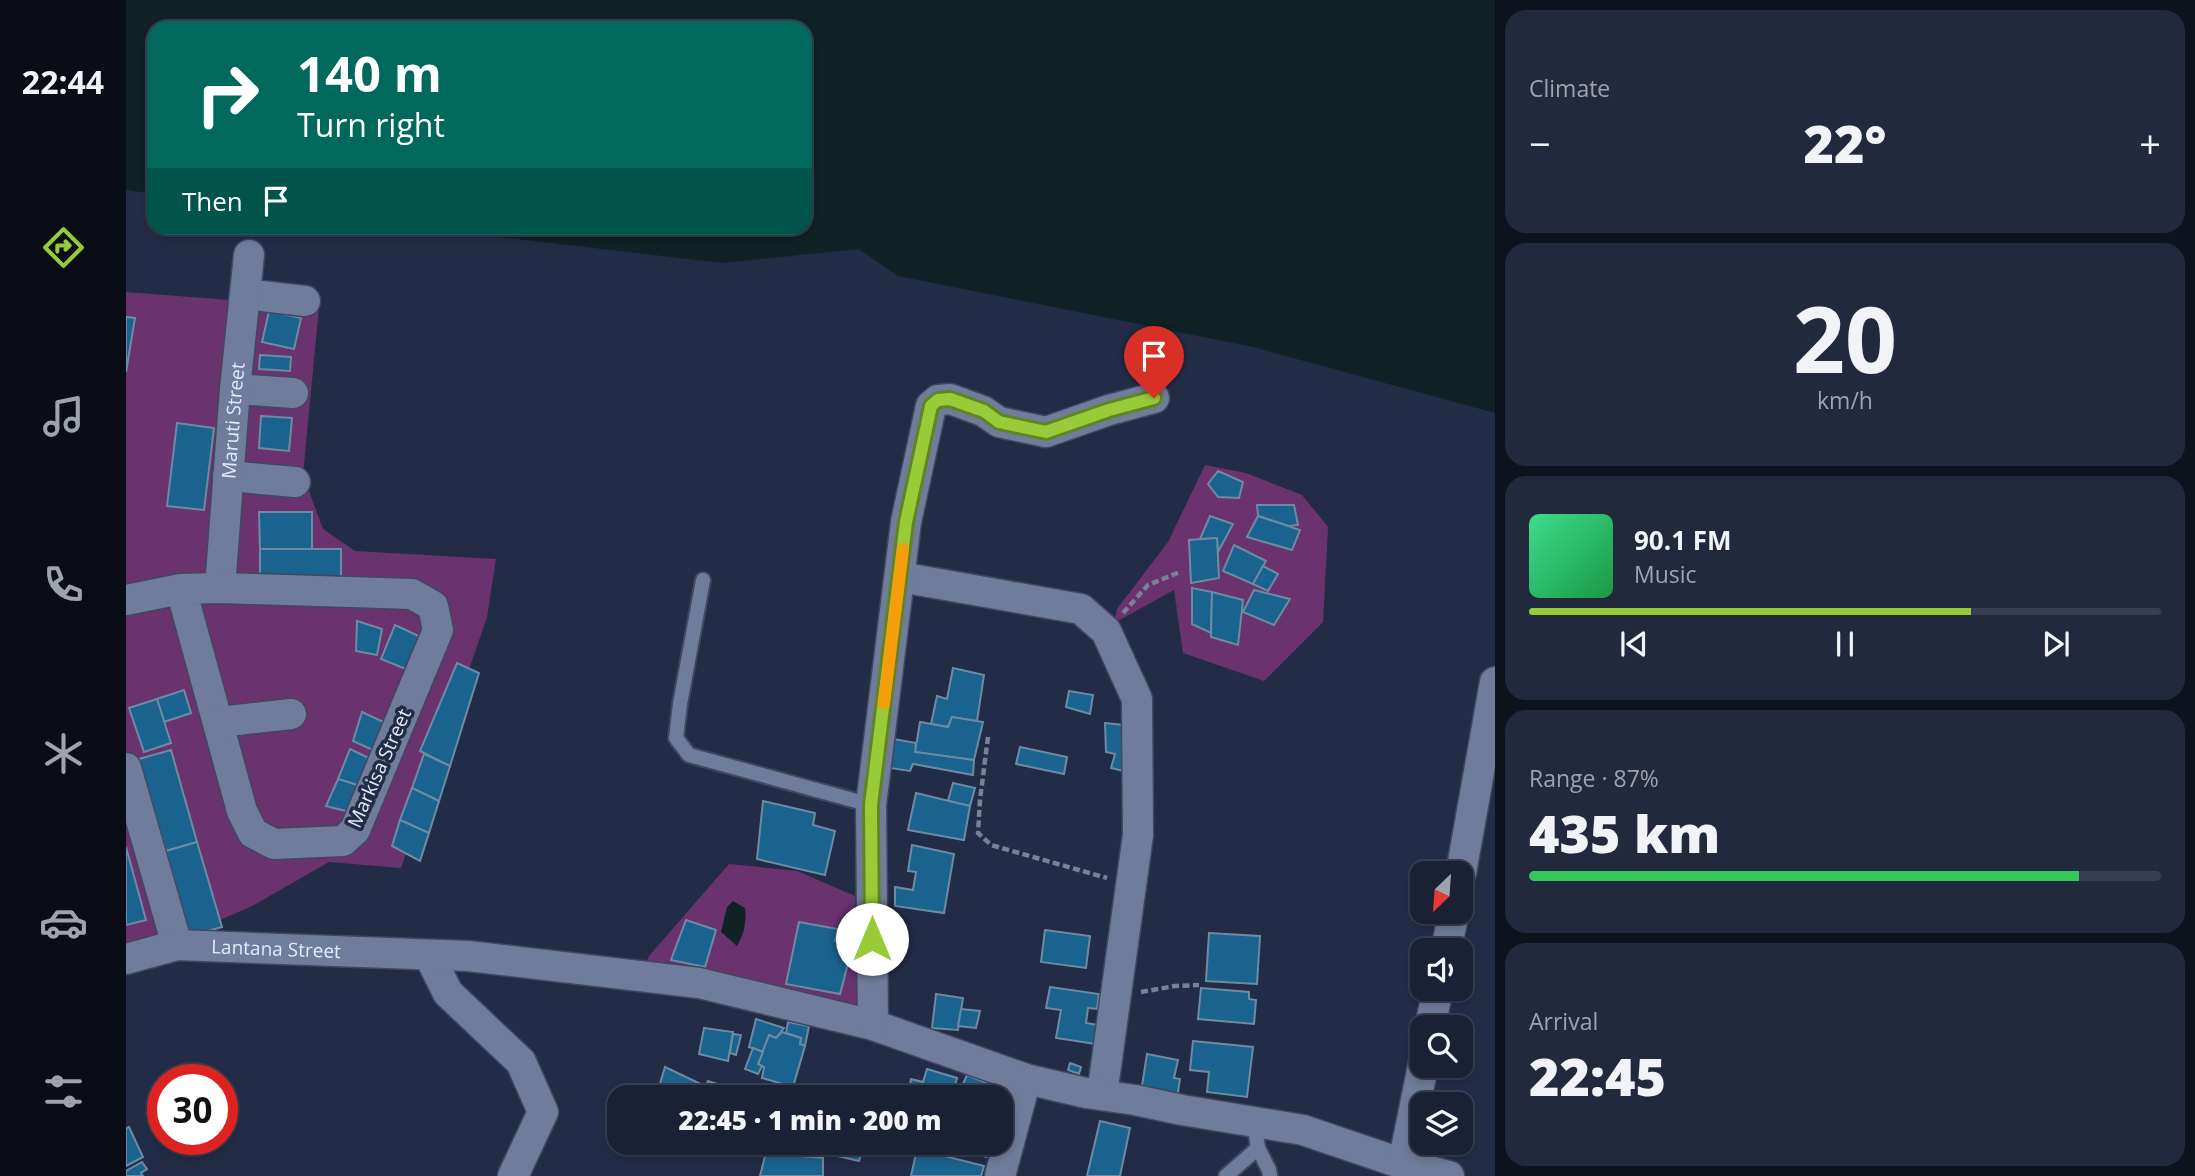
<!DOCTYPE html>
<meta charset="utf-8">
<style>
:root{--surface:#1a2135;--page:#23293d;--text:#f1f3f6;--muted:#9fa3ad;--line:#383e50;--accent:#98cb37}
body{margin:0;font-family:"Open Sans",sans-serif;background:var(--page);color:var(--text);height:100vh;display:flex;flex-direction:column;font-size:26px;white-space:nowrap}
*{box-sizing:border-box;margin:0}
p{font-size:23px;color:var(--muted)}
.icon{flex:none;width:38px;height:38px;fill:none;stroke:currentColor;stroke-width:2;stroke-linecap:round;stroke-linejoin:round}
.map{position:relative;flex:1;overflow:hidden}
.details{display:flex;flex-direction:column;gap:10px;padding:10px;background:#0e121d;width:700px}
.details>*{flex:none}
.banner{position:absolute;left:21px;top:21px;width:665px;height:214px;border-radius:21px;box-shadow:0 4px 10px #0003,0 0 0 2px var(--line);background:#00695c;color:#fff;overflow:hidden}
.needle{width:46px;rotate:205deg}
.fabs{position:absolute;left:1284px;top:861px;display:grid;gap:14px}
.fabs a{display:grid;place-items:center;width:63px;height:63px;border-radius:14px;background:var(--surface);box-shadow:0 4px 10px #0003,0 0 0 2px var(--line);font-size:35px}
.speed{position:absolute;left:21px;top:1064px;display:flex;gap:14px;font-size:35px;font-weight:700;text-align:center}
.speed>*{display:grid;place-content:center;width:91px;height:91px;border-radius:50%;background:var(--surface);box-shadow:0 4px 10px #0003,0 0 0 2px var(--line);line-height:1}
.speed .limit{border:10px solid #d22;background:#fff;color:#111}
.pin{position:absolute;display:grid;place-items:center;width:60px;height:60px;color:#fff;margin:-72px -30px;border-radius:50% 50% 50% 0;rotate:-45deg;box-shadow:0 0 7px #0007}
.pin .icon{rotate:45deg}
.me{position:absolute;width:77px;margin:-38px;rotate:0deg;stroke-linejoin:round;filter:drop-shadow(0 0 5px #0008)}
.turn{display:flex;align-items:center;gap:24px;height:147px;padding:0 35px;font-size:32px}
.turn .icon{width:91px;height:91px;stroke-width:2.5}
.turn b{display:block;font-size:49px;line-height:60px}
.then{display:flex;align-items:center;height:66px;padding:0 35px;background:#0003;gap:14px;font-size:26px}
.big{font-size:52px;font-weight:800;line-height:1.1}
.details .widget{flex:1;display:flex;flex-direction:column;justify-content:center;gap:10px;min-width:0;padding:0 24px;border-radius:21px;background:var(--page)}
.details .dial{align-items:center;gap:0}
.dial b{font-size:91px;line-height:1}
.song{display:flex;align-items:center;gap:21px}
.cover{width:84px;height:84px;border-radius:10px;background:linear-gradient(135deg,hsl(150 70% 55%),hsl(140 70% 35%))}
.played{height:7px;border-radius:4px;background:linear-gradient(90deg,var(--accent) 70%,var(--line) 70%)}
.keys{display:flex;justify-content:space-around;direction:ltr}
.heat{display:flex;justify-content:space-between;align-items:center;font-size:38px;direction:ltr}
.charge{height:10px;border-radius:5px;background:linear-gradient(90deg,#34c759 87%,var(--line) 0)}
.trip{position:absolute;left:481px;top:1085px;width:406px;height:70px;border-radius:21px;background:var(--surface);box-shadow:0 4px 10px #0003,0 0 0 2px var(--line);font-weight:800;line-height:70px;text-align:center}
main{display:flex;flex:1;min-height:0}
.menu{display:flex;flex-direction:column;width:126px;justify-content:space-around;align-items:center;background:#0a0d15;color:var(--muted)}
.menu .icon{width:49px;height:49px}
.menu .selected{color:var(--accent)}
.menu b{font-size:32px;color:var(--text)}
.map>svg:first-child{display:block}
</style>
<main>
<nav class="menu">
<b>22:44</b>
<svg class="icon selected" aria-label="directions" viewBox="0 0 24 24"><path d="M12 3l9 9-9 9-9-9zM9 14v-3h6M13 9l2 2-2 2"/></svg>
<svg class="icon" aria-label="music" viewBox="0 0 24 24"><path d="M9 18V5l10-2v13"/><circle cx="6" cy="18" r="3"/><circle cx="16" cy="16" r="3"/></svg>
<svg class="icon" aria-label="phone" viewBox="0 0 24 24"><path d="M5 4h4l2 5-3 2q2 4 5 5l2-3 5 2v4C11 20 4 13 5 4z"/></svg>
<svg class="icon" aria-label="climate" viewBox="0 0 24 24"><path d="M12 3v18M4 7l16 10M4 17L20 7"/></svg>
<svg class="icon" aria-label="car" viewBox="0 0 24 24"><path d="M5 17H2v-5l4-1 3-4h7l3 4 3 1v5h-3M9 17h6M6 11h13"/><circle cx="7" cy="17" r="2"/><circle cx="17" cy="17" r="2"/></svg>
<svg class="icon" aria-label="filters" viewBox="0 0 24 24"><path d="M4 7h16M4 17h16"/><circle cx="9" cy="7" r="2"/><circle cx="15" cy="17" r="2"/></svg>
</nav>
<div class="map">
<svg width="1369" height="1176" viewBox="0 0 1369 1176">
<rect width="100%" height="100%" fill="#232c47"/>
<g fill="#6b3270">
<polygon points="0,292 193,307 177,475 197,529 229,551 370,559 361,617 275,868 203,862 128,905 0,962"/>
<polygon points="1079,465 1120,473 1176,495 1202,527 1197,622 1138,681 1057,653 1048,590 988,623 991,609 1042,542"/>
<polygon points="603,864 671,871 729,896 733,1005 727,1021 516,976 523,956"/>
</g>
<g fill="#102225">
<polygon points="0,0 1369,0 1369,413 1127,347 772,276 733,249 596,263 297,228 679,228 679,28 28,28 28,194 0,190"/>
<path d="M607,901l12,7c2,13 -1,26 -8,38l-16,-14 6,-25z"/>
</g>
<g fill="#1a638e" stroke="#6c8ba2" stroke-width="2">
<polygon points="143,311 175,318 168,349 136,342"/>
<polygon points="0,317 9,318 0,372"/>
<polygon points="134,355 165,357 164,371 133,369"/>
<polygon points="135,416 166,418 163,451 133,448"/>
<polygon points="51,423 88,428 78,510 41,506"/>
<polygon points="1092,471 1117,482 1113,498 1092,497 1082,484"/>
<polygon points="1131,505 1168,505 1172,525 1163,526 1132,516"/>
<polygon points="133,512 186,512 186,549 134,549"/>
<polygon points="1084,516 1107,524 1092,552 1091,538 1074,539"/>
<polygon points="1132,516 1174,530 1166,550 1121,537"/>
<polygon points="1091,538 1093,578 1065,583 1063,540"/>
<polygon points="1108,545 1140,561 1127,584 1097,571"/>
<polygon points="134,549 215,549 215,582 134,581"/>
<polygon points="1137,566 1152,574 1142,591 1127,584"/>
<polygon points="1066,588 1086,592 1085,633 1066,624"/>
<polygon points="1128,590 1164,599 1148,625 1117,612"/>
<polygon points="1086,592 1117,600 1112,645 1085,637"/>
<polygon points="231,621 256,629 251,655 230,651"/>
<polygon points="269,625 301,640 287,672 255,659"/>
<polygon points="331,663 353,673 324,766 294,751"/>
<polygon points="827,668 858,675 851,721 826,717 822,727 805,724 811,696 821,699"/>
<polygon points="58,690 65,713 38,722 31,699"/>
<polygon points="943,691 967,695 964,714 940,707"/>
<polygon points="31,699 45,743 18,752 3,708"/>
<polygon points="236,712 266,726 251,752 227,741"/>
<polygon points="826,717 857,722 848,760 789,752 794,722 822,727"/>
<polygon points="979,723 998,725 998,771 985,768 989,754 980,752"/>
<polygon points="762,738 790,743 789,752 848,760 847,775 787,764 784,771 758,767"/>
<polygon points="894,747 941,757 938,774 890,764"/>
<polygon points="224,749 251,762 241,788 212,779"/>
<polygon points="45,750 71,842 40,851 13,759"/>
<polygon points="298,754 324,766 313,801 286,788"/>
<polygon points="212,779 241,788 228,813 200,806"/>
<polygon points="827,783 849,788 844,806 822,801"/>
<polygon points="286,788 313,801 303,833 274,820"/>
<polygon points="790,793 844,806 838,840 782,830"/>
<polygon points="637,801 689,813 687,825 709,831 699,875 631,859"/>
<polygon points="274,820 303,833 294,861 266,846"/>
<polygon points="71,842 96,927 64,936 40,851"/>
<polygon points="786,845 828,854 818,913 769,906 769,887 787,890 790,872 782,871"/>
<polygon points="0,847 20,920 0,925"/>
<polygon points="560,920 590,930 579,967 545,960"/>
<polygon points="673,922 712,929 709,941 727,945 714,994 660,984"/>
<polygon points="919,930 964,936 960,968 915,962"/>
<polygon points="1083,933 1134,936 1131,984 1080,981"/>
<polygon points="924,987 973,994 971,1009 962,1008 960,1023 973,1025 970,1044 930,1038 935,1010 920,1008"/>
<polygon points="1075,988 1123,992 1123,999 1130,1000 1128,1024 1072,1019"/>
<polygon points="810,994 837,998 832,1030 806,1028"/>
<polygon points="835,1009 854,1011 850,1028 832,1026"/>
<polygon points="630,1019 658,1028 650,1038 643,1035 637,1052 623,1047"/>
<polygon points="662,1022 683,1026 679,1046 674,1044 675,1038 660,1033"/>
<polygon points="578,1028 607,1032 602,1061 573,1054"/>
<polygon points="656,1032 675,1038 674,1044 679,1046 667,1087 636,1078 638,1067 632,1064 643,1035 650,1038"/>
<polygon points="607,1034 615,1035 610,1055 604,1053"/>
<polygon points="1067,1041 1127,1047 1121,1097 1081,1092 1083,1072 1064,1070"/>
<polygon points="627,1048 637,1052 632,1064 636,1066 632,1074 619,1069"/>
<polygon points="1021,1054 1052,1060 1048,1078 1054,1079 1051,1098 1020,1092 1021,1087 1016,1086"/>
<polygon points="944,1063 955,1067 953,1074 942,1070"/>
<polygon points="539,1067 579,1086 575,1097 530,1097"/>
<polygon points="801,1069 831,1078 826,1097 782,1097 785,1079 797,1082"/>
<polygon points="841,1075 878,1090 875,1100 875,1097 831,1097"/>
<polygon points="582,1081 625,1095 625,1097 575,1097"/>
<polygon points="974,1121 1004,1128 994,1176 961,1176"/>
<polygon points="3,1127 17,1157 0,1166 0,1129"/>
<polygon points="624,1143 667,1143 663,1155"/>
<polygon points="703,1143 734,1143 738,1145 733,1161 699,1153"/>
<polygon points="744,1143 783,1143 781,1155 762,1151"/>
<polygon points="828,1143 867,1143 860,1157"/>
<polygon points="641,1148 663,1155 697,1158 697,1176 634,1176"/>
<polygon points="791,1149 858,1166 855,1176 785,1176"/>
<polygon points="16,1162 21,1169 15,1173 17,1176 0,1176 0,1171"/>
</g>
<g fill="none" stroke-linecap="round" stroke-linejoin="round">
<g stroke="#40475e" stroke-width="18">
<g id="lane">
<polyline points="577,580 554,704 550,738 563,755 745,805"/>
<polyline points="1128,1122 1132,1148 1143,1170 1144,1176"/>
<polyline points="1100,1176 1132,1148"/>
</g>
</g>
<g stroke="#40475e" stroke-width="33">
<g id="street">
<polyline points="119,294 179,301"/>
<polyline points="109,389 167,393"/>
<polyline points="102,476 169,482"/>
<polyline points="774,577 955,609 980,631 1011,699 1012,835 976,1095"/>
<path id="s1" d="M94,588l15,-199 14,-134"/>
<polyline points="0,600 55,589 94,588 286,594 307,606 312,630 229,830 217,841 148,844 127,833 116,811 55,589"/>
<polyline points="93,722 165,714"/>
<polyline points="0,768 51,945"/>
<polyline points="1335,873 1369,682"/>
<polyline points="1320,950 1328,912"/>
<polyline points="303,955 322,993 395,1062 417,1112 387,1176"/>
<path id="s2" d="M0,959l51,-14 291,11 231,27 174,42 153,54 60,14 49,7 47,10 121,20 100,34 46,12"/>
<polyline points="747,1025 745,805 780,522 805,406 812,400 824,399 857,411 873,422 920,432 983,410 1028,398"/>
<polyline points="1304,1027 1312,989"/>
<polyline points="1277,1164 1297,1066"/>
<polyline points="874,1176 900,1079"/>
</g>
</g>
<g stroke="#798198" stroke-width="4.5" stroke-dasharray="7 3.5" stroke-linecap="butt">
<polyline points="997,613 1022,585 1054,572"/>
<polyline points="862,737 854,800 852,833 865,845 981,878"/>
<polyline points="1015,992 1049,986 1073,985"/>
</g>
<use href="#lane" stroke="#707c9b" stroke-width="14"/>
<use href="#street" stroke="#707c9b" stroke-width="30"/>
</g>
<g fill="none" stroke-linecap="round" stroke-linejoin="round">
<g stroke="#638424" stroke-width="18">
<polyline id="route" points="746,939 745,805 780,522 805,406 812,400 824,399 858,411 873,422 920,432 983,410 1028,398"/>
</g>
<use href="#route" stroke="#98cb37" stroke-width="12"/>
<polyline stroke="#f59e0b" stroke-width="12" points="758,703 777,549"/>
</g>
<g text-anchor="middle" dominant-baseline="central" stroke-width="7" stroke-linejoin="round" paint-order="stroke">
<g font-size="19" fill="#e3eafc" stroke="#232c47">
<text stroke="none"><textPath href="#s1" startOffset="168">Maruti Street</textPath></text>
<text transform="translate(253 768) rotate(-66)">Markisa Street</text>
<text stroke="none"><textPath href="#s2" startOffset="152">Lantana Street</textPath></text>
</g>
</g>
</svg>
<div class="fabs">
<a><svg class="needle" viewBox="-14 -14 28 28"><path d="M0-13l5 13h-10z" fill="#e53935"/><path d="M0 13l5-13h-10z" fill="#9fa3ad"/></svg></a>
<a><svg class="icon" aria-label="sound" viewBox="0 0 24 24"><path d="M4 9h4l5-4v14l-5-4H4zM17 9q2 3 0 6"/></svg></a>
<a><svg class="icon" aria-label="search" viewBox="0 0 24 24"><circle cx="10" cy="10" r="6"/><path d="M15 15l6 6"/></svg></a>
<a><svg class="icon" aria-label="layers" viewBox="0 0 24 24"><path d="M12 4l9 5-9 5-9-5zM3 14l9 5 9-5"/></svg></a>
</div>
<div class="speed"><div class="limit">30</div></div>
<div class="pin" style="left:1028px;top:398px;background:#d93025"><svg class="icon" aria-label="arrive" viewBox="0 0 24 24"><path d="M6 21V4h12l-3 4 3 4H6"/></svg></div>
<svg class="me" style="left:746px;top:939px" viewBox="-20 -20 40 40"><circle r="19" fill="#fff"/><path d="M0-13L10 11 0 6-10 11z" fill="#98cb37"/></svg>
<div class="trip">22:45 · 1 min · 200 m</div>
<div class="banner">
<div class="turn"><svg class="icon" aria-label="right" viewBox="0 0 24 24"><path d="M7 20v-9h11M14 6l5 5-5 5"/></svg><div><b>140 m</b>Turn right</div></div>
<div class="then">Then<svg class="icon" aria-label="arrive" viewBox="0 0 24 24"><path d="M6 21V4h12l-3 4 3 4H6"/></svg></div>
</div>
</div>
<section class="details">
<div class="widget"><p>Climate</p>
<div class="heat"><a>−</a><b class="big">22°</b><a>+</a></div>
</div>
<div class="widget dial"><b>20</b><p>km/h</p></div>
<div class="widget">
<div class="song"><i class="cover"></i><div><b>90.1 FM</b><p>Music</p></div></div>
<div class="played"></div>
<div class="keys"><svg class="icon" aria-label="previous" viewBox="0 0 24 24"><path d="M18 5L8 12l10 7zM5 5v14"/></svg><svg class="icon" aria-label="pause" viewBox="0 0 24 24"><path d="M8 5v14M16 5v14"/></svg><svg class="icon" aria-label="next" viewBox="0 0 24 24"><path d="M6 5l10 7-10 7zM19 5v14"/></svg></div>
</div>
<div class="widget"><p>Range · 87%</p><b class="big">435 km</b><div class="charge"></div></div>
<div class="widget"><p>Arrival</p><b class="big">22:45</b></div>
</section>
</main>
